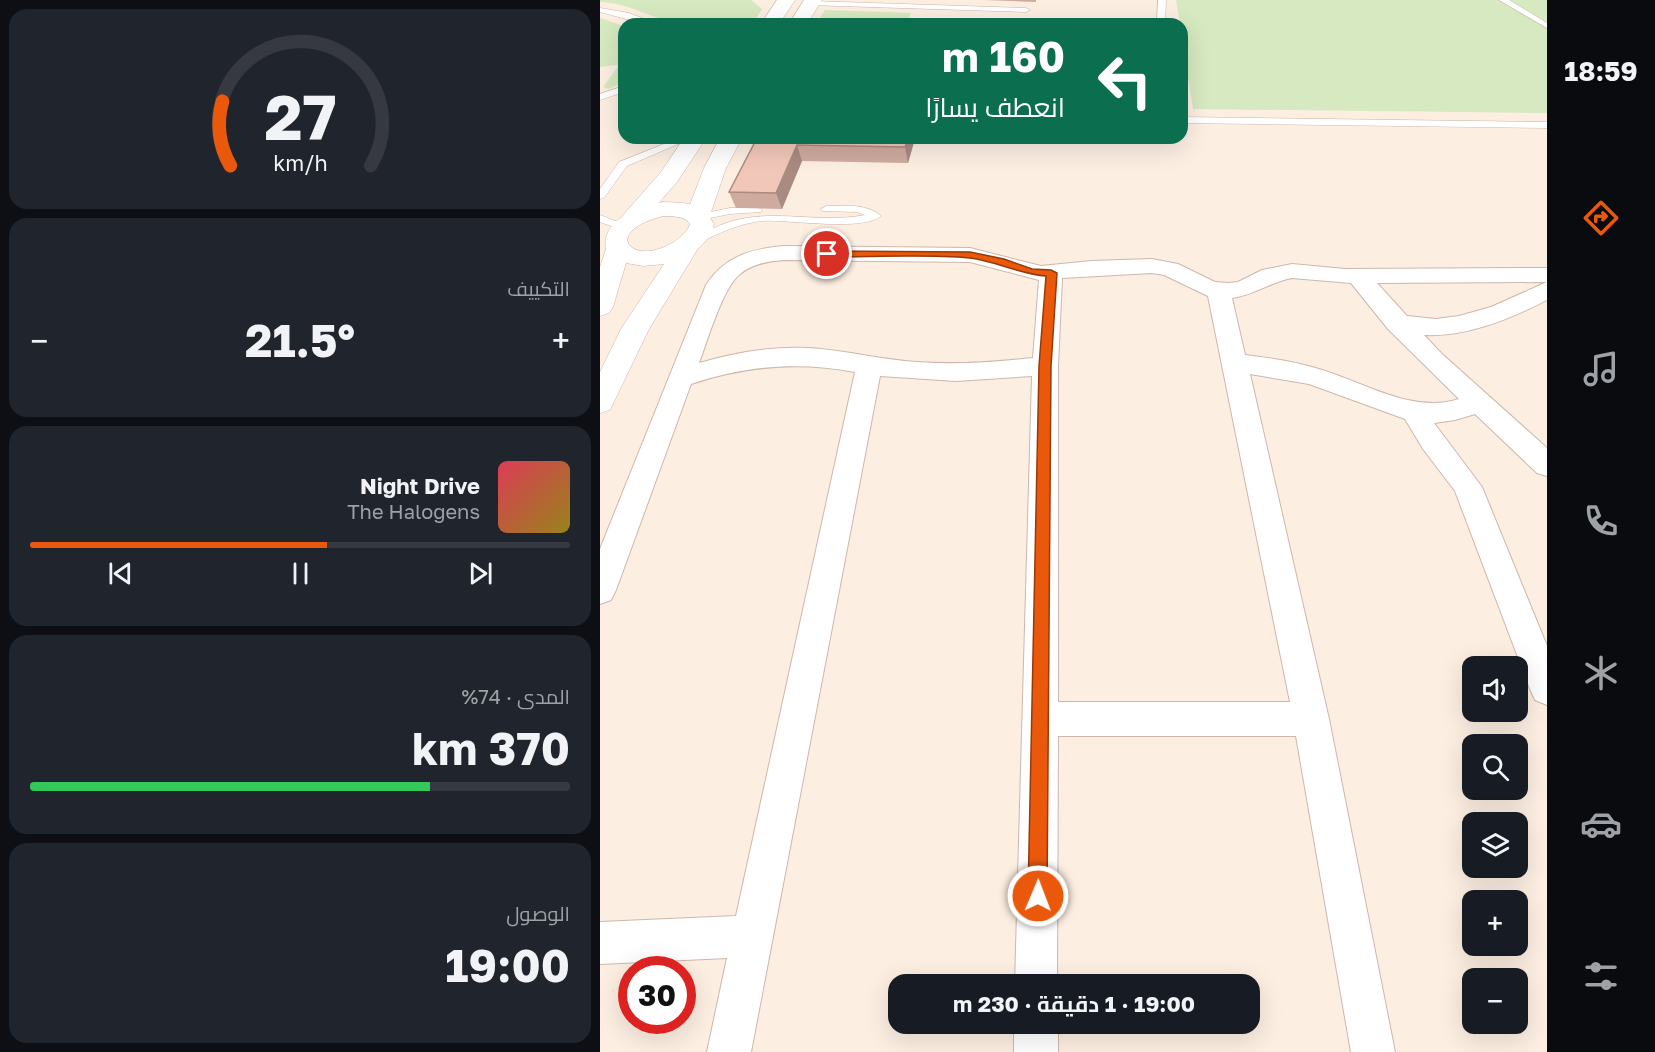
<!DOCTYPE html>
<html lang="ar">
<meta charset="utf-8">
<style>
:root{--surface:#171b24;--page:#20242c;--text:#f1f3f6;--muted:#9ea1a6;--line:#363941;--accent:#ea580c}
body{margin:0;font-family:"Golos Text",Cairo,sans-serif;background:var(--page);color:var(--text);direction:rtl;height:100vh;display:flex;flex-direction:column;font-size:22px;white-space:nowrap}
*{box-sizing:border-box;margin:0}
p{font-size:20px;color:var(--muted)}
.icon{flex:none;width:33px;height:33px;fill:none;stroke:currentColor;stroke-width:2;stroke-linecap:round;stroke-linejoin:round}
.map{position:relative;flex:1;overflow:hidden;direction:ltr}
.sheet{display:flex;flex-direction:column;gap:9px;padding:9px;background:#0d0f14;width:600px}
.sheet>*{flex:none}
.hud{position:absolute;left:18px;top:18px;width:570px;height:126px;border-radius:18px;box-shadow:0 6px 24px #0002;direction:rtl;background:#0b6e4f;color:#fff;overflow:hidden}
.tools{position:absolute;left:862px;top:656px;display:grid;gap:12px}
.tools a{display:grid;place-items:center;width:66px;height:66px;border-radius:12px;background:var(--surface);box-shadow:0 6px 24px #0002;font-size:30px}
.speed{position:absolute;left:18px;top:956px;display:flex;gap:12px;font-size:30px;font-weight:700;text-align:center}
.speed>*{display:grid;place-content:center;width:78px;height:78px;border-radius:50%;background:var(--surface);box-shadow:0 6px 24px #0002;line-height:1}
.speed .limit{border:9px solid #d22;background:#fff;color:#111}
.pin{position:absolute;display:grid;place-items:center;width:51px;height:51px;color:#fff;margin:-26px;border:3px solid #fff;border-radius:50%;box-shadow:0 2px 6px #0007}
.me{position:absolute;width:66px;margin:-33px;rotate:1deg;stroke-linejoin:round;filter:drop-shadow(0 0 4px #0008)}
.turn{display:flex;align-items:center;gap:21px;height:126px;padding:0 24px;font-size:27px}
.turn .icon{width:78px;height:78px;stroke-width:2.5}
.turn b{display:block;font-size:42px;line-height:51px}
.big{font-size:45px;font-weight:700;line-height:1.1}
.sheet .card{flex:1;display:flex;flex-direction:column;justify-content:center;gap:9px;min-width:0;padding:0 21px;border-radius:18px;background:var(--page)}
.sheet .dial{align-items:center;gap:0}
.dial svg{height:156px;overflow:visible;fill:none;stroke:var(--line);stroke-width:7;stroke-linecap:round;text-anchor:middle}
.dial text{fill:var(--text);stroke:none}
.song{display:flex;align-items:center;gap:18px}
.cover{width:72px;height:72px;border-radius:9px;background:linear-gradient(135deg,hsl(350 70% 55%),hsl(50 70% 35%))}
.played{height:6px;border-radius:3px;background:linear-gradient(90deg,var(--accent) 55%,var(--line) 55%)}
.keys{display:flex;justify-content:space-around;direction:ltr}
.heat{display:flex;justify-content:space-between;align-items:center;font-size:33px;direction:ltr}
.charge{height:9px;border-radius:4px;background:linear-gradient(90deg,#34c759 74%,var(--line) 0)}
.trip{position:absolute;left:288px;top:974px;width:372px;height:60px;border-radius:18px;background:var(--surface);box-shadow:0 6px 24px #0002;font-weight:700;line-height:60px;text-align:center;direction:rtl}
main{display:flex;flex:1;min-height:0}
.menu{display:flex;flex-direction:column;width:108px;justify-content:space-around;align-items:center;background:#090b0e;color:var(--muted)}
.menu .icon{width:42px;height:42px}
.menu .selected{color:var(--accent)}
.menu b{font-size:27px;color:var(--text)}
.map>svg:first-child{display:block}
</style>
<main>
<nav class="menu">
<b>18:59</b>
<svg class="icon selected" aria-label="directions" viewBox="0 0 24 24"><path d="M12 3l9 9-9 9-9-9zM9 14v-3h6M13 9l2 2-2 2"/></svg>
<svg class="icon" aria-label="music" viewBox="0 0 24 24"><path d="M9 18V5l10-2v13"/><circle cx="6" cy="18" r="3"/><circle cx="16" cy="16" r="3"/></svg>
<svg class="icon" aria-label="phone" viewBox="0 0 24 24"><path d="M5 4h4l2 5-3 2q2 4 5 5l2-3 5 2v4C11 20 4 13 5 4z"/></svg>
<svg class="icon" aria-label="climate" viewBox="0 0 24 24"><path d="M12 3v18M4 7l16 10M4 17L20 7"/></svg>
<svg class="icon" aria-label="car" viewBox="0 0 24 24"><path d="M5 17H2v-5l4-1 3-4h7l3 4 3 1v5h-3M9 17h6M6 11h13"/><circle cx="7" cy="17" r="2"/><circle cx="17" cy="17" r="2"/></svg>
<svg class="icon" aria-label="filters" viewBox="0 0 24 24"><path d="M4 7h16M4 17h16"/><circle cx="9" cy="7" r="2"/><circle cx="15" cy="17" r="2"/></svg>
</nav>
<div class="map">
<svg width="947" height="1052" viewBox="0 0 947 1052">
<rect width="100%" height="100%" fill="#fceee1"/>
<g fill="#d6e9c0">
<path d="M0,0h151l11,9 -10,15c-22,0 -48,3 -70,0 -28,-4 -52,-21 -82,-22z"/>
<polygon points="576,0 947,0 947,113 593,109 582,39 582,24 580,24"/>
<polygon points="225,10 311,13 307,24 216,24"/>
<polygon points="0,18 24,26 24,82 8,89 3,87 19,65 0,67"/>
</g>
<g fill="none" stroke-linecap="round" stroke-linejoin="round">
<g stroke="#cfb6ab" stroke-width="1">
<g id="service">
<polygon points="558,0 566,0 565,24 557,24"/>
<polygon points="899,0 909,0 947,23 947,28"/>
<polygon points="211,1 426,8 430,10 426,12 208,5 207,3"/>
<polygon points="0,8 29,13 57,24 45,24 0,12"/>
<polygon points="24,86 24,92 0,100 0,94"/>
<polygon points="582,117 947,122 947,128 582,123"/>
<polygon points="79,138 92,138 27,166 4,198 0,199 0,189 19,162"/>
<path d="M226,206c19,0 40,-3 55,10 -19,16 -93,3 -120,5 -23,3 -42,12 -62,22l-4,1 -6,-3c7,-6 17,-10 25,-13 49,-24 100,-3 151,-13l-8,-3 -35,-1 -1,-2z"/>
<polygon points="157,207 162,210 161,212 130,214 100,220 95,217 96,215 130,208"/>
<polygon points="0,215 26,225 27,227 22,230 0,222"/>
</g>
</g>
<g stroke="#cfb6ab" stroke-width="2">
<g id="minor">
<path d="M184,246l186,2 71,18 50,-5 61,-2 26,5 37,18 14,1 9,-1 24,-12 30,-6 53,5 202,-1v14l-170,1 30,33 29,3 23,-3 32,-9 56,-25v18c-37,19 -80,37 -123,35l18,19 105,94v28l-10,-3 -62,-59 -20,6 -21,3 48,64 65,159v59l-12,-5 -5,-11 -75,-198 -32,-42 -18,-30 -96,-35 -59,-10 79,345 66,333h-44l-55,-316h-238l-1,248h-42l17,-608 -76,5 -76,-5 -129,676h-44l20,-94 -127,6v-42l136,-6 119,-544c-57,-11 -110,-6 -164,12l-75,206 -5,10 -11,4v-55l106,-264c19,-29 45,-36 78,-39zM184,260l186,2 69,18 -6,78c-38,4 -77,7 -115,4 -37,-2 -73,-12 -110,-14 -37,-2 -74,5 -109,15 8,-21 24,-76 41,-89 12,-10 29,-13 44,-14zM552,273l12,2 44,21 82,406h-232v-336l4,-88zM692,278l59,5 37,46 71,70c-46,15 -94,-16 -137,-29 -25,-8 -51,-12 -77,-15l-13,-57c22,-3 39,-16 60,-20z"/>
<rect x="414" y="1023" width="44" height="29"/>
</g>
</g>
<g stroke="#cfb6ab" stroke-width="1">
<g id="tertiary">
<polygon points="177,0 195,0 179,24 161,24"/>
<polygon points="204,0 222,0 207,24 189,24"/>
<polygon points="84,138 106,138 77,182 41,223 33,225 25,223 21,218 25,213 61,172"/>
<polygon points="120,138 142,138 126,168 110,215 106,220 98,222 90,220 86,215 104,168"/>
</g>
</g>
<g stroke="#d2b5a8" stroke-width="1">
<path id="secondary" d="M63,202c23,1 39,0 51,22l-2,10 -15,16 -48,79 -39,81 -10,3v-41l21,-43 43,-65 -21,2 -17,-3 -13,44 -4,6 -9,3v-49l6,-18c-6,-30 36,-43 57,-47zM63,216c9,1 22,-1 27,8 -6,20 -53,40 -63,17 2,-15 22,-21 36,-25z"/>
</g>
<use href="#service" fill="#fff" fill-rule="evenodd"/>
<use href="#minor" fill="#fff" fill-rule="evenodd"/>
<use href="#tertiary" fill="#fff" fill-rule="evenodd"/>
<use href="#secondary" fill="#fff" fill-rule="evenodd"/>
</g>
<g fill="#cfab9f">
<polygon points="384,0 436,0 436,2"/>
<polygon points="157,138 314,138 314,142 308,163 202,161 182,209 136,208 129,192"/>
</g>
<g fill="#a98b82">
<polygon points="308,138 314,138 314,142 308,163 305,147"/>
<polygon points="197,145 202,161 182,209 176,193"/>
</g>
<polygon fill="#f1c7b9" stroke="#a98b82" stroke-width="1.5" points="157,138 308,138 305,147 197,145 176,193 129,192"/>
<path fill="#ea580c" stroke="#983908" stroke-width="1.5" d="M223,251l147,1 34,7 28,10 19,1 6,3 -6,93 -4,530 -3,6 -6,3 -7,-3 -3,-6 11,-530 7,-90c-27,-2 -50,-15 -76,-18 -46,-4 -97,-1 -143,-1l-5,-3z"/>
</svg>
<div class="tools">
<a><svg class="icon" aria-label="sound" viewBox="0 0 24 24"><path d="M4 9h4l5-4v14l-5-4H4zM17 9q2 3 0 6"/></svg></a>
<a><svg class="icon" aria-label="search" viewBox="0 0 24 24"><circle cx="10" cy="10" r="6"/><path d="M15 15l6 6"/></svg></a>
<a><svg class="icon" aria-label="layers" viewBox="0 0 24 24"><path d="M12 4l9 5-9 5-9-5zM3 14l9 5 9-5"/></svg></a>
<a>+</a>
<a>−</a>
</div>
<div class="speed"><div class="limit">30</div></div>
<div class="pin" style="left:227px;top:254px;background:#d93025"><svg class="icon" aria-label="arrive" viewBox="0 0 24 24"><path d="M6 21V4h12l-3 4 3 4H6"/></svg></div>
<svg class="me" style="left:438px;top:896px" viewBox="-20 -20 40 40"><circle r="17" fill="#ea580c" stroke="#fff" stroke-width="3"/><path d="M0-11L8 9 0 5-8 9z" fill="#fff"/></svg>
<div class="trip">19:00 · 1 دقيقة · 230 m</div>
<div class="hud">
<div class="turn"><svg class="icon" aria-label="left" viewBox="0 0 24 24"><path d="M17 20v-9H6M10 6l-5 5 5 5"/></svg><div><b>160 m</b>انعطف يسارًا</div></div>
</div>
</div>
<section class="sheet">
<div class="card dial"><svg viewBox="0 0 100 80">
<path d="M14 69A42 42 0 1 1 86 69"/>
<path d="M14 69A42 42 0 0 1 10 36" stroke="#ea580c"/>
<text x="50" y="56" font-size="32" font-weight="700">27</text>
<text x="50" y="72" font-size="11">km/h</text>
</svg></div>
<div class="card"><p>التكييف</p>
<div class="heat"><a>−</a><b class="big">21.5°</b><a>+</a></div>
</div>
<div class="card">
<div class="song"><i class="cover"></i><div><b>Night Drive</b><p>The Halogens</p></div></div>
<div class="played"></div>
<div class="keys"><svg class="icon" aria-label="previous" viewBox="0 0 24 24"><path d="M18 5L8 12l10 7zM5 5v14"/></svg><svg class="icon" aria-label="pause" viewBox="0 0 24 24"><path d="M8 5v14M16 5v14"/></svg><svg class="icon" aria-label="next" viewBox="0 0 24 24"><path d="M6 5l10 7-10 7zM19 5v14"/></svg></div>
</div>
<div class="card"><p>المدى · 74%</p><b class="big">370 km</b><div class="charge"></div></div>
<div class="card"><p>الوصول</p><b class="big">19:00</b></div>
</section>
</main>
